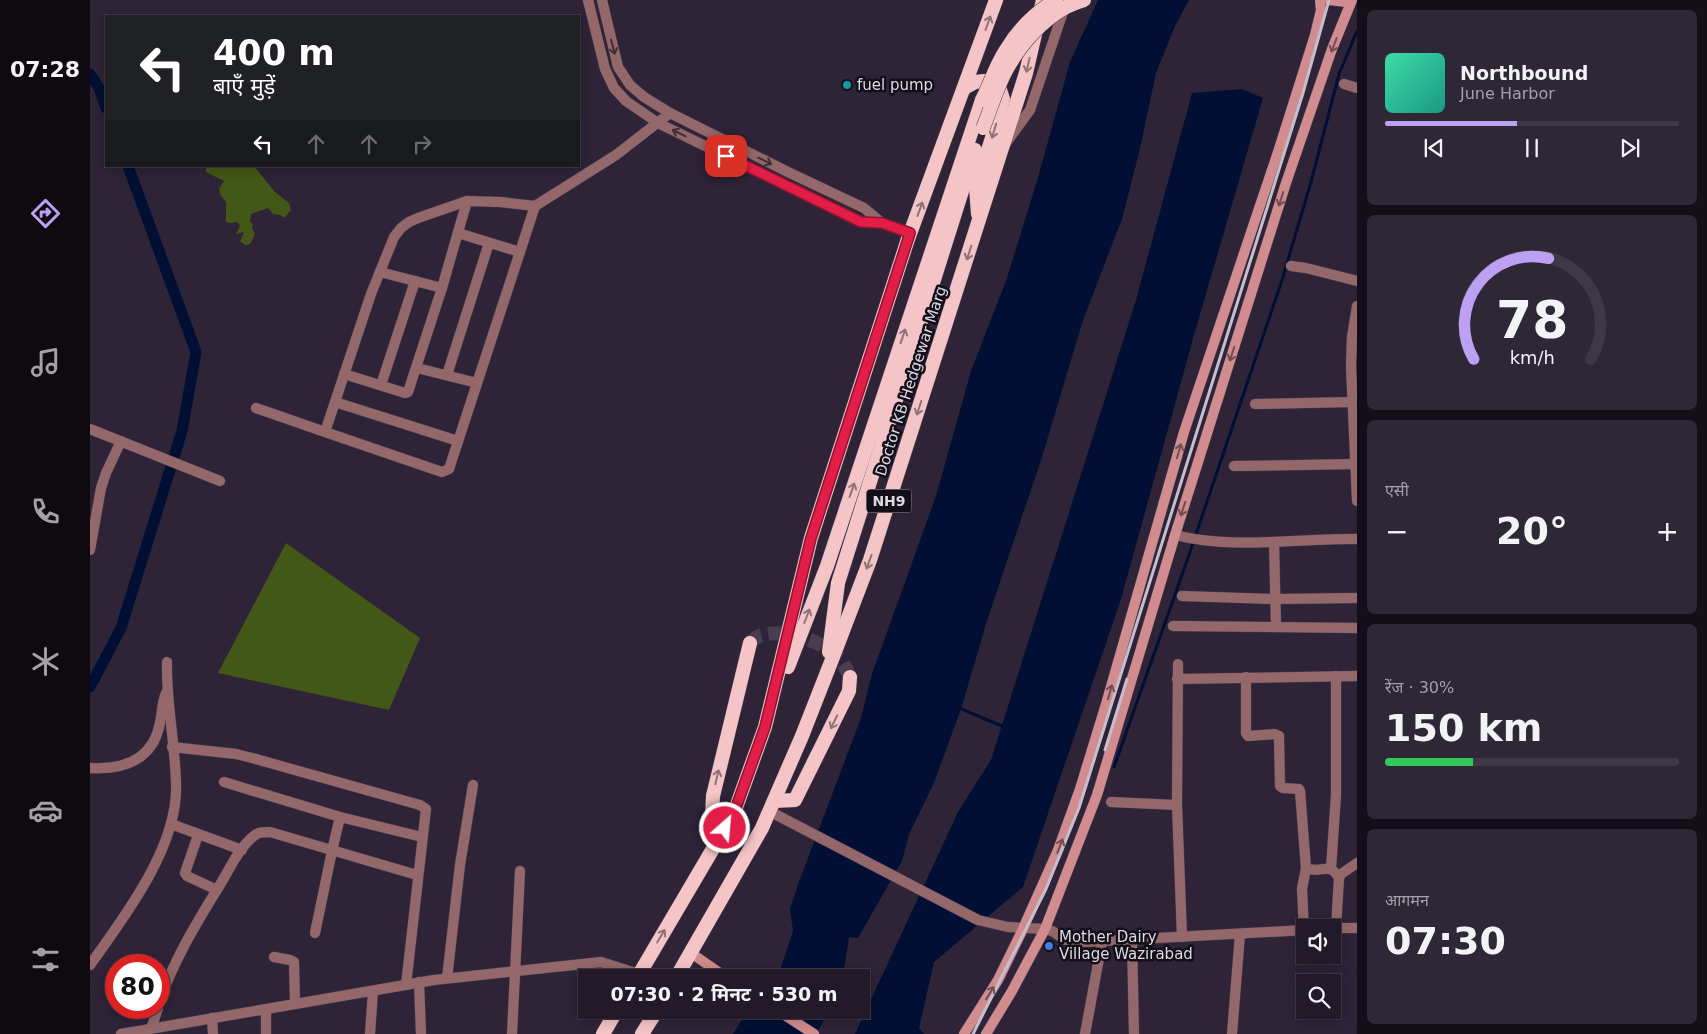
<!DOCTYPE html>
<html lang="hi">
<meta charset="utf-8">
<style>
:root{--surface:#221a29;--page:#2e2735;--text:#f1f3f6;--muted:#a2a1a8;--line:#3f3846;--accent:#bca0f2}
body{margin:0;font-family:"DejaVu Sans","Noto Sans Devanagari",sans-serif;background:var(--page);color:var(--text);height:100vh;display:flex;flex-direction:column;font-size:19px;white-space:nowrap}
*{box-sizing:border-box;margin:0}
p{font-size:16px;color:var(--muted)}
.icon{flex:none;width:28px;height:28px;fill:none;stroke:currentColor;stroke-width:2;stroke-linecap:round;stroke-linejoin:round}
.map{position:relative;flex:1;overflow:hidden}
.side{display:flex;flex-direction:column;gap:10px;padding:10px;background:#130e17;width:350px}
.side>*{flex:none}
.hud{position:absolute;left:15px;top:15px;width:475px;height:152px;border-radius:0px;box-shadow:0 2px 12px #0003,0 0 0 1px var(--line);background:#202124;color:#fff;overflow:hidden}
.controls{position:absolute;left:1206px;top:919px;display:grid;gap:10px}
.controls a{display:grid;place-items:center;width:45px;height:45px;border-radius:0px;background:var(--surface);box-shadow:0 2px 12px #0003,0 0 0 1px var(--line);font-size:25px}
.speed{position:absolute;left:15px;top:954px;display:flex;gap:10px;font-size:25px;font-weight:700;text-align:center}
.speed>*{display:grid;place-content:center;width:65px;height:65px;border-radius:50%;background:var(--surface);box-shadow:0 2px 12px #0003,0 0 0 1px var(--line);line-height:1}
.speed .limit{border:8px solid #d22;background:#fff;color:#111}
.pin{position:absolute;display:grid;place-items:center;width:42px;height:42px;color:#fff;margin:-21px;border-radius:10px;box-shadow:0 2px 8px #0006}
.me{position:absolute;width:55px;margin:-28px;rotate:27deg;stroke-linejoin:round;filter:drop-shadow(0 0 4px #0008)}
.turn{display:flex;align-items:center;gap:18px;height:105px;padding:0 25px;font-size:22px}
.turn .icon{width:65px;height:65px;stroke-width:2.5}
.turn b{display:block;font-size:35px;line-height:42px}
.lanes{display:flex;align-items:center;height:48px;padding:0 25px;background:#0003;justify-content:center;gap:25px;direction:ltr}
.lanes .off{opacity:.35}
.big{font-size:38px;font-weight:700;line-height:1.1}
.side .card{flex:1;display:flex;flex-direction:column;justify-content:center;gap:8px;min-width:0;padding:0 18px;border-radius:8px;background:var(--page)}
.side .dial{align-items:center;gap:0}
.dial svg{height:130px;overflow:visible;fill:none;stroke:var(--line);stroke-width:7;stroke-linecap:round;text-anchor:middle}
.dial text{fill:var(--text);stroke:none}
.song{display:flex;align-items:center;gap:15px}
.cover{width:60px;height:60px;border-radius:8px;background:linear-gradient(135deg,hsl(160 70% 55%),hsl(170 70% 35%))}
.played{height:5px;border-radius:2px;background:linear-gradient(90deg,var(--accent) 45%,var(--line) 45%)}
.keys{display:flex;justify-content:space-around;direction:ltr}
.heat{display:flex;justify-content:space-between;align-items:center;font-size:28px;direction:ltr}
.charge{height:8px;border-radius:4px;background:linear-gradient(90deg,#34c759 30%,var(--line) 0)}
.trip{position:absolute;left:488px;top:969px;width:292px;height:50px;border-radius:0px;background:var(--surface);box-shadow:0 2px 12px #0003,0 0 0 1px var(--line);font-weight:700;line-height:50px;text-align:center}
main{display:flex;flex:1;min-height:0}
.tabs{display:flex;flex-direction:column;width:90px;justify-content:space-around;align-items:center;background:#0e0a10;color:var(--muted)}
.tabs .icon{width:35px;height:35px}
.tabs .current{color:var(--accent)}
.tabs b{font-size:22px;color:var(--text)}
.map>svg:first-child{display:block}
</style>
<main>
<nav class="tabs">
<b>07:28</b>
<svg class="icon current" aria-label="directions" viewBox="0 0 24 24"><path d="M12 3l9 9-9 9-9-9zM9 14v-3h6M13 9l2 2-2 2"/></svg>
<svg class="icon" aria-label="music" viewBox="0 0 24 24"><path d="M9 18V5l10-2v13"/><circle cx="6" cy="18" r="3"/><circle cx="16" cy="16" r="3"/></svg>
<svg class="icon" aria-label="phone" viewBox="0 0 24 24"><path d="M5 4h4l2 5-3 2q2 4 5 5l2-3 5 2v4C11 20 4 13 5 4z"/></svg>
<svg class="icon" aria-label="climate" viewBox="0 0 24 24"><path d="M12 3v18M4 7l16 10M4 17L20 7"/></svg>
<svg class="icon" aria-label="car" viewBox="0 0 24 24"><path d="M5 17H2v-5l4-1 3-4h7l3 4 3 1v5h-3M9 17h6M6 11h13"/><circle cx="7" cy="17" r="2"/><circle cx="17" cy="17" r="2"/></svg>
<svg class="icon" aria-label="filters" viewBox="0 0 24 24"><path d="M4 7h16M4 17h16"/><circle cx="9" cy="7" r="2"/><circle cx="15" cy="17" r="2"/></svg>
</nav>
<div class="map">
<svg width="1267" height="1034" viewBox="0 0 1267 1034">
<rect width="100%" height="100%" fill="#2e2337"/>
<g fill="#435716">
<polygon points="116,166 164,166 184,191 199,203 201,210 194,218 190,215 183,214 178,208 161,214 160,222 163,224 162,228 165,234 160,244 155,245 150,241 154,232 146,234 150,226 147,222 141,223 136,222 136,202 131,196 129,189 134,181 116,172"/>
<polygon points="196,543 330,638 299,710 128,673"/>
</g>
<g fill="#000f33">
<polygon points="1008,0 1099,0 1085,26 1066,73 1049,153 1032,219 993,320 952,457 896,624 871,709 843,785 819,834 812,861 768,938 759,937 754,970 751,977 687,978 689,974 703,931 700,909 709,882 771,718 782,674 846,496 881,371 916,281 947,181 980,62"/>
<polygon points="1152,89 1173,98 1104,335 1031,599 933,887 844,962 829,1028 834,1034 765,1034 869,810 901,760 1046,300 1102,93"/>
<polygon points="658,1010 740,1010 726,1034 643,1034"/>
</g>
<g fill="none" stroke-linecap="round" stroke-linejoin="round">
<g stroke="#000f33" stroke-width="3">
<polyline points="867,707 914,727"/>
<polyline points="1024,767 1099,555 1192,280 1221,182 1249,74 1267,31"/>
</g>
<g stroke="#000f33" stroke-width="11">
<polyline points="0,74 9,88 16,108"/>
<polyline points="0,687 31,628 92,431 106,352 38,166"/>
</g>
<path stroke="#493e51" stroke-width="14" stroke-dasharray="14 7" stroke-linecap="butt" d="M660,643c4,-4 7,-7 13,-8 23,-7 62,7 78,25 4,5 6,11 9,17"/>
<g stroke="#4a4053" stroke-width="11">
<g id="minor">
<polyline points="498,0 515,69 524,88 536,101 568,123 771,222 792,223 821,233"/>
<polyline points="512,0 528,67 540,85 554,97 580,113 700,173 774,208 792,223"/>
<polyline points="1254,84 1267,88"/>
<polyline points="368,233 430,252"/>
<polyline points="1201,266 1216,268 1267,281"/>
<polyline points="290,272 352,288 377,201"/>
<polyline points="1267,306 1262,337 1261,366 1267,501"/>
<polyline points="327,368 387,383"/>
<polyline points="254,374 315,393 318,392 352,288"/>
<polyline points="357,375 399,243"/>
<polyline points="291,385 325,281"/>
<polyline points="245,402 368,441"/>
<polyline points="1165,404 1262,402"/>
<polyline points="166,408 235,432 281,294 304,237 311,228 319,222 328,218 377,201 410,202 445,206 526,155 580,113"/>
<polyline points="0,429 130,481"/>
<polyline points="235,432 352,472 359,469 445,206"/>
<polyline points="1144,466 1267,464"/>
<path d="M1085,535c59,15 122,3 182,4"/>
<polyline points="1184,542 1186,627"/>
<polyline points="0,550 11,488 16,473 31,441"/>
<polyline points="1092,596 1185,599 1267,598"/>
<polyline points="1083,626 1267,628"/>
<polyline points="1088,664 1087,805 1092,937"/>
<path d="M1156,677v56l2,3 26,-2 5,2 1,50 3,2 16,1 1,2 6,77c13,7 23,-8 33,10"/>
<polyline points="1087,679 1267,676"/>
<polyline points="82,747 146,754 162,758 330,805 336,809 316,985"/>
<path d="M0,768c34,2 63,-8 70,-45 2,-10 2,-21 6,-30"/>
<polyline points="134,782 250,817 332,837"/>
<polyline points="1021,802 1087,805"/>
<polyline points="81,824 152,850"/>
<polyline points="108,835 95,873 97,876 127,890"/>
<polyline points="1241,869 1246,795 1246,676"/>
<polyline points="1246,928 1249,878 1251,874 1267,863"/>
<polyline points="1214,930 1212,889 1216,868"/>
<polyline points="225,933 242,851 250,817"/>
<polyline points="1042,940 1044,1034"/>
<polyline points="184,957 200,960 204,962 205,1004"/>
<path d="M0,965c35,-49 89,-119 86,-182 -1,-41 -10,-81 -9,-121"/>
<polyline points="357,978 370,865 383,785"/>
<polyline points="329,982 331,1034"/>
<path d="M69,1004c13,-41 37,-80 59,-116 11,-17 20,-40 37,-53 4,-3 9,-3 15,-3l147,43"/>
<polyline points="176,1010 176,1034"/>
<polyline points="122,1018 123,1034"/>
<polyline points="61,1029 68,1008"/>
<polyline points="31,1034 344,980 511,962 549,974"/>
<polyline points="280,1034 283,991"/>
<polyline points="422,1034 430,871"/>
<polyline points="995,1034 1012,942"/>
<polyline points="1142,1034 1150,934"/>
</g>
</g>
<g stroke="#4a4053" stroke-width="11">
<g id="tertiary">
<polyline points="916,143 940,110 975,6"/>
<polyline points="679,811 888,920 918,927 955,929 962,931 976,940 993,942 1215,930"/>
<polyline points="1242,928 1267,928"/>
</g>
</g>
<g stroke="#4a4053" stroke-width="11">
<g id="secondary">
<polyline points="1239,0 1256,2 1261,0"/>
<polyline points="601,953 637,978"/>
<polyline points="687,1010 724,1034"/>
<polyline points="874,1034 908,980 931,933 968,850 990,789 1016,704 1094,432 1188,152 1225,35 1231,10 1230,0"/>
<polyline points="896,1034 922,991 955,929 1007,795 1085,535 1196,183 1242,49 1262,0"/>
</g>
</g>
<g stroke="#4a4053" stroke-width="15">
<g id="trunk">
<polyline points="874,88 885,82 894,81 904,84 910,90 913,99 904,132 886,187 888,214"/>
<polyline points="739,652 748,583 885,150"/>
<polyline points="698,667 737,566 892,100"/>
<polyline points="684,801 705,800 759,691 760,677"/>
<polyline points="627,842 622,819 623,796 660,643"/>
<polyline points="547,978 644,813 675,727 721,538 818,239 906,0"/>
<polyline points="586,978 672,828 712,736 743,657 780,560 936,73 953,0"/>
<polyline points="513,1034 527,1010"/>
<polyline points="552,1034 567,1010"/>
</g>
</g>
<use href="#minor" stroke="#94686a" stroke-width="10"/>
<use href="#tertiary" stroke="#94686a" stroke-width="10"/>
<use href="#secondary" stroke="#d18c8f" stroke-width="10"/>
<use href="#trunk" stroke="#f4c4c6" stroke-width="14"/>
<g stroke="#c5becc" stroke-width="3">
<polyline points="1015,750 1037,679"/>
<polyline points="883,1034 956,889 989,808 1213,93 1239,0"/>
</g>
<g stroke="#4a4053" stroke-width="15" stroke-linecap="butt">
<g id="trunk-bridge">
<path d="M892,100c8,-16 14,-35 24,-50 12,-20 30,-38 50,-50"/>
<path d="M893,128c8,-20 14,-42 25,-61 13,-23 34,-47 58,-60 6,-3 12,-5 18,-7"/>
</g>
</g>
<use href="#trunk-bridge" stroke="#f4c4c6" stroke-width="14"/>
</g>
<defs><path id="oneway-shaft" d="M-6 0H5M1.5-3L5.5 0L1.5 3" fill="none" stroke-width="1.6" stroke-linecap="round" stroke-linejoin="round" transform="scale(1.25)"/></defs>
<g stroke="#8f7378">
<use href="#oneway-shaft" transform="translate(898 23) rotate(-70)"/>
<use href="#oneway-shaft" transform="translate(938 65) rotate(103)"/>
<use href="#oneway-shaft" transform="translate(904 131) rotate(107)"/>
<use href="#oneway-shaft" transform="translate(830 209) rotate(-70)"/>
<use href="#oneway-shaft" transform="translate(879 253) rotate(108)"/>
<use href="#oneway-shaft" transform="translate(813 336) rotate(-71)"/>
<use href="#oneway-shaft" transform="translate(829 408) rotate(108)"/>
<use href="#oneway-shaft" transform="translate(762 490) rotate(-71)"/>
<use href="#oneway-shaft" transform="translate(779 562) rotate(110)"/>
<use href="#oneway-shaft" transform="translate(717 616) rotate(-69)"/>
<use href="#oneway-shaft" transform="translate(744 722) rotate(116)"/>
<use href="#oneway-shaft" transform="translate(627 777) rotate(-77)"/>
<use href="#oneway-shaft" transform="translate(571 936) rotate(-59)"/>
</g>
<g stroke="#724e54">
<use href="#oneway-shaft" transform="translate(1244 45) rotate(111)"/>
<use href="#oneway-shaft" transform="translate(1191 199) rotate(108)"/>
<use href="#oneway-shaft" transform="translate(1142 354) rotate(108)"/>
<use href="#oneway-shaft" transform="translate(1089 451) rotate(-74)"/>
<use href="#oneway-shaft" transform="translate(1093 509) rotate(108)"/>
<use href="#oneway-shaft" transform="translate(1020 692) rotate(-74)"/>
<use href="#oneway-shaft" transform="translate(970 846) rotate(-69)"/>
<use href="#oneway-shaft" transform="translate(900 993) rotate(-58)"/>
</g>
<g stroke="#402e35">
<use href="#oneway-shaft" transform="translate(523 47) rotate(76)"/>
<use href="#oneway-shaft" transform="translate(589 133) rotate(-154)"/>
<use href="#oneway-shaft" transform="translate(675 161) rotate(27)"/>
</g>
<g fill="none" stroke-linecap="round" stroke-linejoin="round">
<g stroke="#92132f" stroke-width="12">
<polyline id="route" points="635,828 644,813 675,727 721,538 820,233 792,223 771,222 636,156"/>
</g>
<use href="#route" stroke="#e11d48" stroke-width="9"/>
</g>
<circle fill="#0f9aa8" stroke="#130f18" stroke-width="2" cx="757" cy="85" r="5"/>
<circle fill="#3f7fe0" stroke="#130f18" stroke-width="2" cx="959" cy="946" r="5"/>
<g text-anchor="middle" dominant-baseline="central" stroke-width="5" stroke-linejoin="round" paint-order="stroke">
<rect fill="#130f18" stroke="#a29ca8" stroke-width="1" x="776.5" y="489.5" width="45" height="23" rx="4"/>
<g font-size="14" font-weight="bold" fill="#dfd8e5">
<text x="799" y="501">NH9</text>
</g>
<g font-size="15" fill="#dfd8e5" stroke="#130f18" text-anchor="start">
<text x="767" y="85">fuel pump</text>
<text x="969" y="937">Mother Dairy<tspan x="969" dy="17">Village Wazirabad</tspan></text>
</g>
<g font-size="15" fill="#dfd8e5" stroke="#130f18">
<text transform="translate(821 381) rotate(-72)">Doctor KB Hedgewar Marg</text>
</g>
</g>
</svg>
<div class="controls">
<a><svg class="icon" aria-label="sound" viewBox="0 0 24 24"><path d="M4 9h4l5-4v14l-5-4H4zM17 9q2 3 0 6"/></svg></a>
<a><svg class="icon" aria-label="search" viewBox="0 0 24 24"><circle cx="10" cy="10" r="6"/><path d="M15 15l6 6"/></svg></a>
</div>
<div class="speed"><div class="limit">80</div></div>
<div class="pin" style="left:636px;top:156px;background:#d93025"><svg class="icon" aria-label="arrive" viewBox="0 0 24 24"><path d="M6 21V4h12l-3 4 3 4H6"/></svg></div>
<svg class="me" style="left:635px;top:828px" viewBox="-20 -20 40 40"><circle r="17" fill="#e11d48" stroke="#fff" stroke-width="3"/><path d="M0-11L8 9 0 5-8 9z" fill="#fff"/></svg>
<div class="trip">07:30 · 2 मिनट · 530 m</div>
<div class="hud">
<div class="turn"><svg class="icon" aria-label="left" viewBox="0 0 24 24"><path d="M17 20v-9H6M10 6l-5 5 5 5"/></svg><div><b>400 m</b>बाएँ मुड़ें</div></div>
<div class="lanes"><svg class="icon" aria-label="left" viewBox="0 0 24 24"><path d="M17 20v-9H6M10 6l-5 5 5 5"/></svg><svg class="icon off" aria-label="ahead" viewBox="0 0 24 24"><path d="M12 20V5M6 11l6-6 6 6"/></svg><svg class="icon off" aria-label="ahead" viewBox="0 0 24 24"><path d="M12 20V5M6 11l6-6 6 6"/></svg><svg class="icon off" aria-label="right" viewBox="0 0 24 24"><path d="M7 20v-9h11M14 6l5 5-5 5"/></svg></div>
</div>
</div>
<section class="side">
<div class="card">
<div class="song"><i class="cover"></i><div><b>Northbound</b><p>June Harbor</p></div></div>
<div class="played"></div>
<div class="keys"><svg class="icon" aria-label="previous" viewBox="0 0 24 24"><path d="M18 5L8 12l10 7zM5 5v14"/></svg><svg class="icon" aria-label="pause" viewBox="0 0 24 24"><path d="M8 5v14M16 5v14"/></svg><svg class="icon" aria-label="next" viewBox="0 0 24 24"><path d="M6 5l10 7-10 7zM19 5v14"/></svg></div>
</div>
<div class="card dial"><svg viewBox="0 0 100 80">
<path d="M14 69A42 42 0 1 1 86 69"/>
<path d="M14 69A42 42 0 0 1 60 7" stroke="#bca0f2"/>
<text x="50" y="56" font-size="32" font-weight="700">78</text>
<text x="50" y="72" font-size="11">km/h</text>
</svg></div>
<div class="card"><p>एसी</p>
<div class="heat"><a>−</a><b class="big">20°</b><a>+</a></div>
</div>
<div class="card"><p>रेंज · 30%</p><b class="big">150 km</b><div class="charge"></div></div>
<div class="card"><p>आगमन</p><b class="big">07:30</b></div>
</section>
</main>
